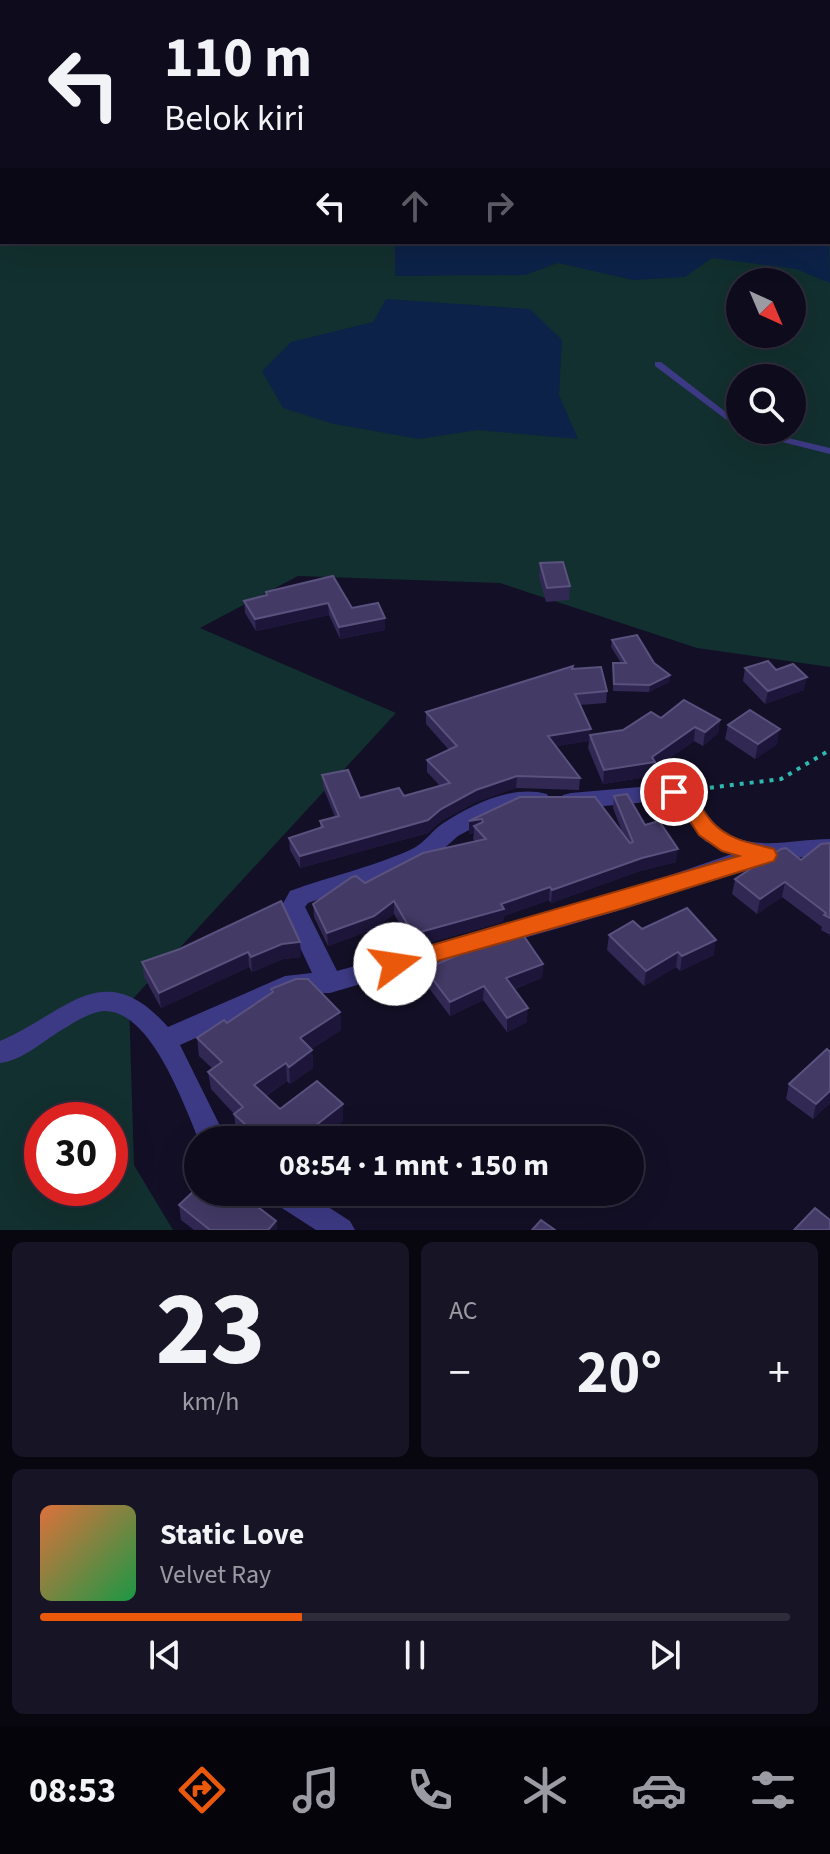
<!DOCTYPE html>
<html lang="id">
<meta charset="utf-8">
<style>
:root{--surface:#0e0b1c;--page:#171425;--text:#f1f3f6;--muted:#9b9ba3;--line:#2e2b3b;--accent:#ea580c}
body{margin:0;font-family:"Source Sans 3",sans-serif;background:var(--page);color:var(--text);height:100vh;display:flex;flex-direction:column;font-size:30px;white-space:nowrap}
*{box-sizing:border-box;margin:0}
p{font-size:26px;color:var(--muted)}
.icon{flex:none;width:44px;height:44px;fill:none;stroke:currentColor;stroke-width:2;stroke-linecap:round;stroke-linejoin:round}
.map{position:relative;height:1230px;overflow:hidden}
.panel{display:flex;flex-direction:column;gap:12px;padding:12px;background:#08060f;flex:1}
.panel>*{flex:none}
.banner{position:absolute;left:0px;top:0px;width:830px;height:244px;box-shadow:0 8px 32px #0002,0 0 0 2px var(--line);background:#0e0b1c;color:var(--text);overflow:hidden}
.needle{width:52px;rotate:136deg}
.tools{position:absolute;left:726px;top:268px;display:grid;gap:16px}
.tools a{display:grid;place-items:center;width:80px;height:80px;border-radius:50%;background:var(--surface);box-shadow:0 8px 32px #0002,0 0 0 2px var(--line);font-size:40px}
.speed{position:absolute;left:24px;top:1102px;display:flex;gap:16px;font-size:40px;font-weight:700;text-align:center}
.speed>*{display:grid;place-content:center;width:104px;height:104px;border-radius:50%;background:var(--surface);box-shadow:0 8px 32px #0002,0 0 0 2px var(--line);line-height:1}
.speed .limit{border:12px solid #d22;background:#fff;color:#111}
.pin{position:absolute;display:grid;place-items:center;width:68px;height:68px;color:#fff;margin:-34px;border:4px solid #fff;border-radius:50%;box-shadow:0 2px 8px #0007}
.me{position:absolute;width:88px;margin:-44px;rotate:76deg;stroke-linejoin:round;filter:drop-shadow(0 0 6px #0008)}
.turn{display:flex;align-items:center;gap:28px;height:168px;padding:0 32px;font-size:36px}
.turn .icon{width:104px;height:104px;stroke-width:2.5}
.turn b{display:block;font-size:56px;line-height:68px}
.lanes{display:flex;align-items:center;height:76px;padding:0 32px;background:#0003;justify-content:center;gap:40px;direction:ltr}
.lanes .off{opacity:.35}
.big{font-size:60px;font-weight:700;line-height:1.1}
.panel .tile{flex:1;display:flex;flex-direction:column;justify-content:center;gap:12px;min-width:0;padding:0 28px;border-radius:12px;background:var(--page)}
.panel .dial{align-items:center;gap:0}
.dial b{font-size:104px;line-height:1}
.song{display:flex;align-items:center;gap:24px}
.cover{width:96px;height:96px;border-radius:12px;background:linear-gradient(135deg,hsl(20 70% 55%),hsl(140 70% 35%))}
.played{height:8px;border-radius:4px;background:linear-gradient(90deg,var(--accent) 35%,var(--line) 35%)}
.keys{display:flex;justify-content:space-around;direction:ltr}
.heat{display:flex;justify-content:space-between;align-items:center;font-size:44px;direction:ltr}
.panel .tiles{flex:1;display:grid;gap:12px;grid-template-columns:1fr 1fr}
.tile:last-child{grid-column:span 2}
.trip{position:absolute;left:184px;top:1126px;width:460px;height:80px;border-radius:40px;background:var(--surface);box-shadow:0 8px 32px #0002,0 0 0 2px var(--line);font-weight:700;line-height:80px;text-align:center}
.tab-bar{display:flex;height:128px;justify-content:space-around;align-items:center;background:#06040b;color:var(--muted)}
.tab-bar .icon{width:56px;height:56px}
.tab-bar .on{color:var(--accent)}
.tab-bar b{font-size:36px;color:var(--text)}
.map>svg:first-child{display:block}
</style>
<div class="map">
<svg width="830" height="1230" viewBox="0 0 830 1230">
<rect width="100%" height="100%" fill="#130f26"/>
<path fill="#12302f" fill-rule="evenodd" d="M0,0h830v667l-133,-19 -197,-65 -202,-7 -98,52 196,85 -267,290 5,162 39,65h-173zM2,2h826v240h-826zM740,282h52v52h-52zM740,378h52v52h-52zM42,1120h68v68h-68z"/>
<g fill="#0c2248">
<polygon points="828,196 830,283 796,269 712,258 685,277 633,280 558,263 525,275 395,276 395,242 828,242"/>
<polygon points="386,299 530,309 562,340 559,395 578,439 478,430 419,439 334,424 283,408 262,371 291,342 373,322"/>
</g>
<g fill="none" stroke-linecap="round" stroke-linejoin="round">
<polygon fill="#0c2248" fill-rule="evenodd" points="246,0 267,0 268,2 247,2"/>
<polyline stroke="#2fb8b0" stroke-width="4" stroke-dasharray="4 6" stroke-linecap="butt" points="700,789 781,779 830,750"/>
<g fill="#3d3a85" fill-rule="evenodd">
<polygon points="655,362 661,362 740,423 740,430 655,366"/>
<polygon points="741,430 755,430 830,448 830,454 742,432"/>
</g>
<g fill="#3d3a85" fill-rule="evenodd">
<path d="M674,784c18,5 25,21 36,34 32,39 78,21 120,21v16c-73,2 -136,33 -206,54 -97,29 -196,55 -294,84h-34l-116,52 47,95h-28c-15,-35 -48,-130 -95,-129 -13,1 -28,10 -39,17 -21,12 -41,32 -65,35v-22c65,-27 103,-88 168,-14l117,-51 27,-3 -31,-66 9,-16c38,-14 89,-26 124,-43 11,-6 18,-17 28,-24 29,-19 70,-40 105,-30l3,6 -3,6 -28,1 -26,10 -35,19 -26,23 -124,44 -3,4 32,64 284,-79 111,-38 -27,-13 -35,-41 -99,9 -8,-2 -3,-6 3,-6 8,-2z"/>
<polygon points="267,1192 305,1192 350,1221 355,1230 316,1230 271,1201"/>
</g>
</g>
<g fill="#312854">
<polygon points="540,563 570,586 569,600 546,602 539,577"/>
<polygon points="266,592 352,608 385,618 385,630 340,639 329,615 256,631 245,613 244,601 266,595"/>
<polygon points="612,640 654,663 670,675 669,682 649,692 613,691 613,663 621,663 611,647"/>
<polygon points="745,668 776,670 804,690 765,704 743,681"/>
<polygon points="572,669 607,691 606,703 580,705 590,735 623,730 661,718 720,720 718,733 703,746 694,741 654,769 653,776 603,784 588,748 589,741 556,746 580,778 579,790 516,788 476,802 441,821 428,833 300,868 290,850 289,838 320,827 320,821 335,817 323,787 322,775 360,798 404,796 440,786 427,772 427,760 449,750 426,724 426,712"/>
<polygon points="728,725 777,744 755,759 725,739"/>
<polygon points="614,796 645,825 676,862 640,871 551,903 549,900 504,916 503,922 413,947 394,914 374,929 328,946 314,917 313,904 475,841 473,839 474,833 469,834 469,821 520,797 623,834 613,808"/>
<polygon points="830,843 830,935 821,930 822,927 782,897 757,914 732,894 735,879 801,860"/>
<polygon points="642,929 714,955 680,971 676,967 644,986 607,950 609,935"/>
<polygon points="180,949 301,957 283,959 252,972 249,967 161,1008 144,977 142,962"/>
<polygon points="543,964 542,978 514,989 527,1022 507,1032 483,1000 450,1016 425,983 425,969"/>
<polygon points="271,989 340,1012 341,1030 311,1049 312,1050 313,1068 290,1084 287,1081 266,1096 280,1109 343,1121 320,1140 245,1140 236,1131 234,1114 211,1089 208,1072 213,1069 199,1056 197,1038 227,1023 271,993"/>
<polygon points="830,1052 830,1103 813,1119 786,1099 789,1084"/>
<polygon points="179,1205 235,1205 276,1221 277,1230 194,1230 181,1220"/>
</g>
<g fill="#1d163a">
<polygon points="328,603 329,615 256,631 255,619"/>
<polygon points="385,618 385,630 340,639 339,627"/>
<polygon points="670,675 669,682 649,692 650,685"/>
<polygon points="807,677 804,690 765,704 768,691"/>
<polygon points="720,720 718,733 703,746 705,732"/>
<polygon points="695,727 694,741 654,769 653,776 603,784 604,770 652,757"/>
<polygon points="591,729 589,741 547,748 548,736"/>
<polygon points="780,729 777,744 755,759 758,744"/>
<polygon points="517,776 516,788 476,802 441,821 428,833 300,868 300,856 441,809 476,790"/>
<polygon points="482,819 481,832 474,826 474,833 469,834 469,821"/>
<polygon points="678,849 676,862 640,871 551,903 552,890 642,858"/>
<polygon points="785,882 782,897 757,914 760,899"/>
<polygon points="550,887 549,900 504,916 503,922 413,947 413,934"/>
<polygon points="394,901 394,914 374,929 328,946 327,933"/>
<polygon points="716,940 714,955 680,971 682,956"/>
<polygon points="300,942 301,957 283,959 252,972 251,957 282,944"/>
<polygon points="248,952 249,967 161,1008 159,993"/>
<polygon points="678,952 676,967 644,986 646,971"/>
<polygon points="543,964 542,978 505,992 506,978"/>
<polygon points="484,986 483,1000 450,1016 450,1002"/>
<polygon points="528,1008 527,1022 507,1032 507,1018"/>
<polygon points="340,1012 341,1030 301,1055 300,1038"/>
<polygon points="312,1050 313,1068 290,1084 289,1067"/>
<polygon points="286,1063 287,1081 256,1102 254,1085"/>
<polygon points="830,1091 830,1103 813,1119 816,1104"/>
<polygon points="343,1104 343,1121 320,1140 297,1140"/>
<polygon points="276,1221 277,1230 268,1230"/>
</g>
<g fill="#433a66" stroke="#5a527e" stroke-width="2">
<polygon points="563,562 570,586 547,588 540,563"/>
<polygon points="333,576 352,608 378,603 385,618 339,627 328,603 255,619 244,601 267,595 266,592"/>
<polygon points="637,635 654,663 670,675 650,685 614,684 613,663 626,663 612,640"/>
<polygon points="768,661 776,670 793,664 807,677 768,691 745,668"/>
<polygon points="573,666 572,669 601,667 607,691 575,694 591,729 548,736 580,778 517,776 476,790 441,809 428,820 300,856 289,838 323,827 320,821 339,816 322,775 348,770 360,798 399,788 404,796 450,783 427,760 457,746 426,712"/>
<polygon points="684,700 720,720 705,732 695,727 652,757 655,762 604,770 590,735 623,730 651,712 661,718"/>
<polygon points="750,710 780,729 758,744 728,725"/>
<polygon points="627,794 645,825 659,821 678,849 642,858 552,890 550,887 501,904 504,909 413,934 394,901 374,916 327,933 313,904 352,877 356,876 365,883 423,853 486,839 474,826 483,822 482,819 469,821 520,797 595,797 630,843 633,842 614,796"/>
<polygon points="830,843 830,918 824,915 826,913 785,882 760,899 735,879 781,849 786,848 801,860 821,844"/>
<polygon points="281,901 300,942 282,944 251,957 248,952 159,993 142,962 180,949"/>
<polygon points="687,908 716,940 682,956 678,952 646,971 609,935 633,921 642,929"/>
<polygon points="519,929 543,964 506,978 528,1008 507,1018 484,986 450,1002 425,969"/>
<polygon points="296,979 308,979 340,1012 300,1038 312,1050 289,1067 286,1063 254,1085 280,1109 317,1081 343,1104 297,1140 262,1140 234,1114 243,1107 208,1072 222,1062 197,1038 224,1020 227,1023 273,992 271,989"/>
<polygon points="827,1049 830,1052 830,1091 816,1104 789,1084"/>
<polygon points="198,1187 198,1192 218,1192 235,1205 245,1197 276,1221 268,1230 210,1230 179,1205"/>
<polygon points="815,1208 830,1220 830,1230 794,1230"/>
<polygon points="541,1220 555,1230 532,1230"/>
</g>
<path fill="#ea580c" stroke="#983908" stroke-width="2" d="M674,785c24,6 25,24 40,39 17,17 39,19 60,25l3,6 -3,6 -150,47 -229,65 -8,-3 -4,-6 4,-6 352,-102 -17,-5 -23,-16 -20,-31 -15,-12 3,-5z"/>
</svg>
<div class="tools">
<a><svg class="needle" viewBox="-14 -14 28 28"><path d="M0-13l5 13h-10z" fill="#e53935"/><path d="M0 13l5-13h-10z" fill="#9b9ba3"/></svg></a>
<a><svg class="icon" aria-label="search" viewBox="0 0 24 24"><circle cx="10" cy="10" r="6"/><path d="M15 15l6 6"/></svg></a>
</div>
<div class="speed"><div class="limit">30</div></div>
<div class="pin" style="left:674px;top:792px;background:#d93025"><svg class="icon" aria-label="arrive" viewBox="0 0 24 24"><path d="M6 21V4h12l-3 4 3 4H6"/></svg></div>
<svg class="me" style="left:395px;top:964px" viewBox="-20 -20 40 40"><circle r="19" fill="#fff"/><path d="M0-13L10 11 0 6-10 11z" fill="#ea580c"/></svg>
<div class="trip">08:54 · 1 mnt · 150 m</div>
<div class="banner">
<div class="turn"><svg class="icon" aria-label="left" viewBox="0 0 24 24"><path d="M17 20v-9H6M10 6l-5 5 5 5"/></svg><div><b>110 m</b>Belok kiri</div></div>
<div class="lanes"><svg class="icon" aria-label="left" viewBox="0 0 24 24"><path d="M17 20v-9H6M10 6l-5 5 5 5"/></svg><svg class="icon off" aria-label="ahead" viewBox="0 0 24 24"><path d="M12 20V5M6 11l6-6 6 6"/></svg><svg class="icon off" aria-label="right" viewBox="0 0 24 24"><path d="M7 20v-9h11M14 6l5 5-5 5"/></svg></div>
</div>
</div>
<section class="panel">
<div class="tiles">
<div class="tile dial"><b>23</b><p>km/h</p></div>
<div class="tile"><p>AC</p>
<div class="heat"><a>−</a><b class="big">20°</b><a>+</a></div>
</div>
<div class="tile">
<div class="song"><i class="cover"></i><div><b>Static Love</b><p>Velvet Ray</p></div></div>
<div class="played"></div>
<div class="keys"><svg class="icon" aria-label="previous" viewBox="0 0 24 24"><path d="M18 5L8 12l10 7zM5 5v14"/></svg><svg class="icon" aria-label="pause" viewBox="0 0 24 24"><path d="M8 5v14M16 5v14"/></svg><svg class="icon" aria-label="next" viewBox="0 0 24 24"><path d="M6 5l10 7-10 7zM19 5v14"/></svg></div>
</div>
</div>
</section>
<nav class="tab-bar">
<b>08:53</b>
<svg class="icon on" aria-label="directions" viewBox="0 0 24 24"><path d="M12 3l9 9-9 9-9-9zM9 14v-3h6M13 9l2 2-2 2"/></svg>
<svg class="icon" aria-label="music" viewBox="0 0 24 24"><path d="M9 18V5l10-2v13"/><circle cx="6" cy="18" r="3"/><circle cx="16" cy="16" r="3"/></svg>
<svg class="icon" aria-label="phone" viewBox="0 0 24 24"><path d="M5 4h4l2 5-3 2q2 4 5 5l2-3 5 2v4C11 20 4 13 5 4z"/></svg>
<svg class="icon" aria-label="climate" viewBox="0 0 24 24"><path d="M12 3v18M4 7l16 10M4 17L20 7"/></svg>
<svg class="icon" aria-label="car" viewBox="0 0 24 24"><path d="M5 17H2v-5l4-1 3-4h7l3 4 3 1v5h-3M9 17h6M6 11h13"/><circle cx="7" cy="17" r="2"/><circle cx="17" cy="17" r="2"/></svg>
<svg class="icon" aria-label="filters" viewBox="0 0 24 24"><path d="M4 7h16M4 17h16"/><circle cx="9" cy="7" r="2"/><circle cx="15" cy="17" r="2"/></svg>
</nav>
